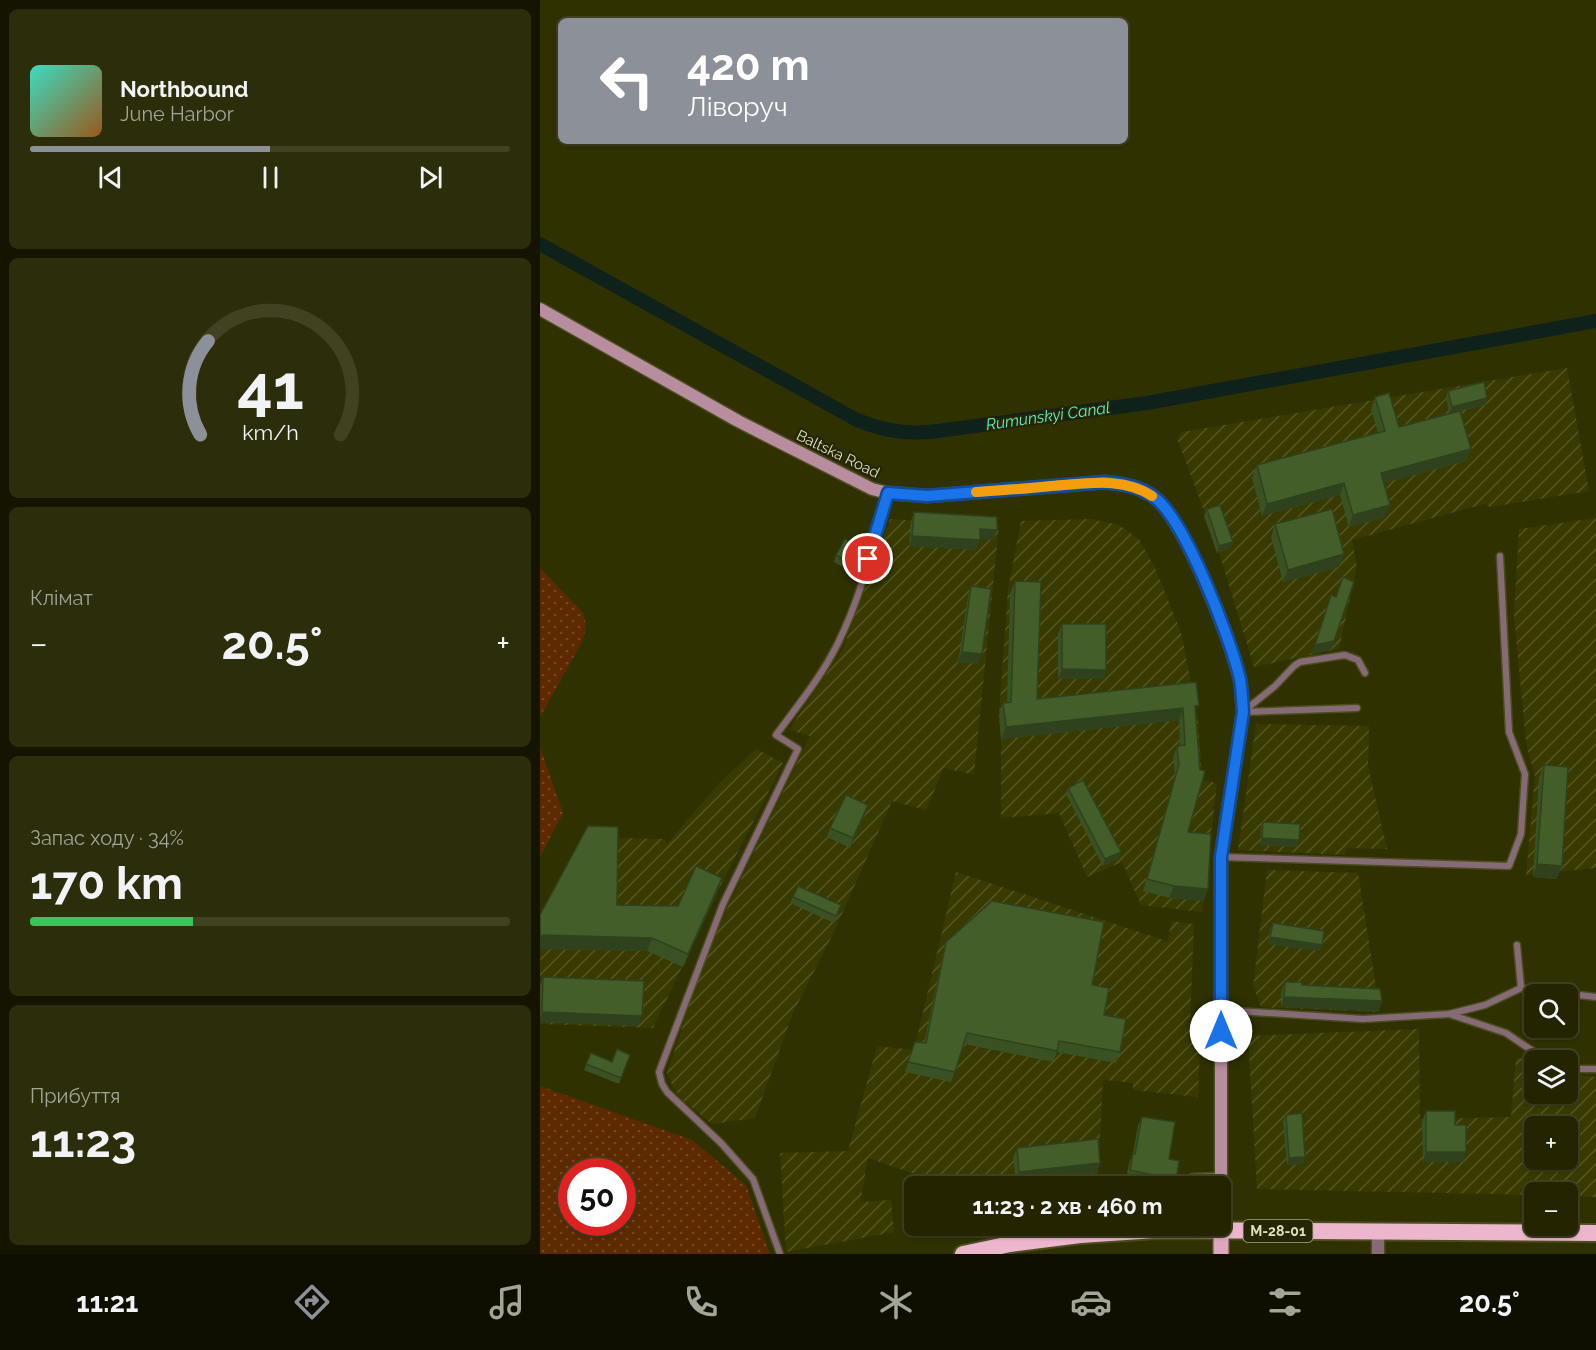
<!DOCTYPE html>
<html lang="uk">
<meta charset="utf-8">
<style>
:root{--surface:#242500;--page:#2c2d0a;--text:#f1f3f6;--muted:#a3a599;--line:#414222;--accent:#8c9099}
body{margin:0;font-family:Raleway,sans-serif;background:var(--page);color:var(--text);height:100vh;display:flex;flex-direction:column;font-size:22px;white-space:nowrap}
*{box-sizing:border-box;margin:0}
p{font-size:20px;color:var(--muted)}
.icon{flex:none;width:33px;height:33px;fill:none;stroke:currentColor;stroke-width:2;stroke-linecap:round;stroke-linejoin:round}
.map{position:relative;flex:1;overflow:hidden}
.side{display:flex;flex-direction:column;gap:9px;padding:9px;background:#141400;width:540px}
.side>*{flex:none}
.guide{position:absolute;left:18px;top:18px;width:570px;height:126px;border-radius:9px;box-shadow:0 2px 4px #0004,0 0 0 2px var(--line);background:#8c9099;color:#fff;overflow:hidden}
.buttons{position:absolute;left:984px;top:984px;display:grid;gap:12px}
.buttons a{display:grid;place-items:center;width:54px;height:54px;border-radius:9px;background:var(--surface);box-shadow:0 2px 4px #0004,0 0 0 2px var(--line);font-size:30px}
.speed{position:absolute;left:18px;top:1158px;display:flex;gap:12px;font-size:30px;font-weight:700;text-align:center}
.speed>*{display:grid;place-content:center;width:78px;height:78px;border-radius:50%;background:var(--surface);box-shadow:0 2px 4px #0004,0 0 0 2px var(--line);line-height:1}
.speed .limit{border:9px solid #d22;background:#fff;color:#111}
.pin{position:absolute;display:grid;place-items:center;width:51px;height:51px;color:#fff;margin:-26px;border:3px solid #fff;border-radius:50%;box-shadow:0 2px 6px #0007}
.me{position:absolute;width:66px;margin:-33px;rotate:0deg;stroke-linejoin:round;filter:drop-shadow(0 0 4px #0008)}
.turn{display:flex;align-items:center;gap:21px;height:126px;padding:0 30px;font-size:27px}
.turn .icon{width:78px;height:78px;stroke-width:2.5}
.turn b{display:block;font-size:42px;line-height:51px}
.big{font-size:45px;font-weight:700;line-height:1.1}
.side .card{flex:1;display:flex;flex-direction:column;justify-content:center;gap:9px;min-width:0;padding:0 21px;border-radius:9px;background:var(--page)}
.side .dial{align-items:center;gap:0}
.dial svg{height:156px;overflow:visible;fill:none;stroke:var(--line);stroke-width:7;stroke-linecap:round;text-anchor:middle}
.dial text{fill:var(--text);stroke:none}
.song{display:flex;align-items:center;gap:18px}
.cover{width:72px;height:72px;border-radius:9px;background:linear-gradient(135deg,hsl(170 70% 55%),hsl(30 70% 35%))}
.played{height:6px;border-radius:3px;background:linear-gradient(90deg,var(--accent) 50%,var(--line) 50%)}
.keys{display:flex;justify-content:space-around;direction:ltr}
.heat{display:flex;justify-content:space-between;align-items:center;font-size:33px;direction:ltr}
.charge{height:9px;border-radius:4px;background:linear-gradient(90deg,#34c759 34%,var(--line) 0)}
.trip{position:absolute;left:364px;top:1176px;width:327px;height:60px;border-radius:9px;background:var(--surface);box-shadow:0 2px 4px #0004,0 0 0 2px var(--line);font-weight:700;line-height:60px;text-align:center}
.menu{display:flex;height:96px;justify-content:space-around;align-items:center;background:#0e0f00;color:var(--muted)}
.menu .icon{width:42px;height:42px}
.menu .current{color:var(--accent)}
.menu b{font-size:27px;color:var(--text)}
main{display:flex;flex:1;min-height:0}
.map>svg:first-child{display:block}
</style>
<main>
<section class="side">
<div class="card">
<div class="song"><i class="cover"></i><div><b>Northbound</b><p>June Harbor</p></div></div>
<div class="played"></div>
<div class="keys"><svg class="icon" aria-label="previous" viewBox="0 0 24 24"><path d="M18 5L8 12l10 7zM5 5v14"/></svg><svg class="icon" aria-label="pause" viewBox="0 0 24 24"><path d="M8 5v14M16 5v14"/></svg><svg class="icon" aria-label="next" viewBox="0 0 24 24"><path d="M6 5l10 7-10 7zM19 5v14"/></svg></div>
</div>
<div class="card dial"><svg viewBox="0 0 100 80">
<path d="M14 69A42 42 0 1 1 86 69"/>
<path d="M14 69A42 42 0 0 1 18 21" stroke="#8c9099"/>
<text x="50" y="56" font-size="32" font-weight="700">41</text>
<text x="50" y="72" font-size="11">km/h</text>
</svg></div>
<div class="card"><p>Клімат</p>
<div class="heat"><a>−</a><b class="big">20.5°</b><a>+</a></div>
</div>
<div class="card"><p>Запас ходу · 34%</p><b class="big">170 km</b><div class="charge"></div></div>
<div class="card"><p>Прибуття</p><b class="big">11:23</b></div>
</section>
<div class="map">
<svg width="1056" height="1254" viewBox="0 0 1056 1254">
<defs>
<pattern id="industrial-furrows" width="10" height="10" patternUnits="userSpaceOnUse" patternTransform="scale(1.5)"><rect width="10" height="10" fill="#393a00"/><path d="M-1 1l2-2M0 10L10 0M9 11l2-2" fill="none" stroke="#555623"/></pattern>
<pattern id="grass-dots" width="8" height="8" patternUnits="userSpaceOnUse" patternTransform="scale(1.5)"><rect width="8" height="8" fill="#5d2900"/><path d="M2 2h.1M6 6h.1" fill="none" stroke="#744823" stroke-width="1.8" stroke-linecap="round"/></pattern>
</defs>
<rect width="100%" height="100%" fill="#303100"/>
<g fill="url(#industrial-furrows)" fill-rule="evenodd">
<polygon points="1027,368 1049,491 950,507 944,504 812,540 817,567 799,649 714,667 677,546 637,438 642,432"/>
<polygon points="1056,518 1056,868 986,875 995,776 986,743 974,616 979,529"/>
<polygon points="350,519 459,526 434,775 404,768 386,810 352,801 294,932 253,1013 215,1118 172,1124 141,1099 133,1087 127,1073 161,969 188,906 270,736 249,730 303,649"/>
<polygon points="551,519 579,525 599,539 615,568 641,632 658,718 662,780 677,783 662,912 601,905 582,862 547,877 519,813 461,818 461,739 459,715 468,589 481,521"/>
<polygon points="716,724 829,726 828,766 847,849 806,848 805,855 698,850"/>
<polygon points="216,749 243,763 178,891 113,1028 0,1024 0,915 43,837 124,839 127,844 179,783"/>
<polygon points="727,870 818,873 840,1012 721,1007 713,986"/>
<polygon points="416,872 627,941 632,921 654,924 650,1022 661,1022 658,1097 593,1090 593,1083 563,1080 558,1175 440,1186 410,1186 328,1158 320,1202 351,1200 354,1232 246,1252 240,1153 308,1151 337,1046 374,1050"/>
<path d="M879,1029l1,90 91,-2 5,-59 25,2h-7v34h34v-20l28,3v120l-28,-1v-4h-34v3l-277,-6 -9,-153zM994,1126h34v34h-34z"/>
</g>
<g fill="url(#grass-dots)" fill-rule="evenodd">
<polygon points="0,568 43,613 46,626 43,640 0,717"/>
<polygon points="0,741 0,747 23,813 0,857"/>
<path d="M0,1086l152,54 54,45 24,69h-230zM32,1172h50v50h-50z"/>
</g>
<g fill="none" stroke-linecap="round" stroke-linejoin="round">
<path stroke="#0e221b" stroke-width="14" d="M0,244l315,175c28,12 52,16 83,12l209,-28 449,-82"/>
<g stroke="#4c4d1f" stroke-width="9">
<g id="service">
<polyline points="704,711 735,686 754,666 760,662 805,655 818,660 825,673"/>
<polyline points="704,712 817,708"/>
<polyline points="681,857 969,866 981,834 985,774 969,732 960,556"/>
<polyline points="977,945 981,988"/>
<polyline points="681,1010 823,1019 909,1014 945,1005 981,988 1056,997"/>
<polyline points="909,1014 966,1033 997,1054 1013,1060"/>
<polyline points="1028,1066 1035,1069 1056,1069"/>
<polyline points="579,1186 581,1184 599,1186"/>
<polyline points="641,1186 652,1177 682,1176"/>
<path d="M240,1254l-27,-75 -32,-36 -54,-51 -5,-8 -3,-12 64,-168 75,-155 -22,-14c22,-30 46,-59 62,-92 23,-46 36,-100 50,-150"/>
</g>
</g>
<g stroke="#4c4d1f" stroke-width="15">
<polyline id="minor" points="838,1232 838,1254"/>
</g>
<g stroke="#4c4d1f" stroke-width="15">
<path id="secondary" d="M0,309l198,112 134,68 16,4 39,3 178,-14c18,2 34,4 49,15 30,22 77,143 86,183 2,10 2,21 3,32l-22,145v373"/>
</g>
<g stroke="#4c4d1f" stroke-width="18">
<polyline id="primary" points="681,1254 681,1230"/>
</g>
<g stroke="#4c4d1f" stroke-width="20">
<polyline id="trunk" points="423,1254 470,1244 540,1235 616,1230 1056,1233"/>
</g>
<use href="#service" stroke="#866b77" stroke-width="6"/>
<use href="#minor" stroke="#866b77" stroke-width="12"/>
<use href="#secondary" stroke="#b88da0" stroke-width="12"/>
<use href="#primary" stroke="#dfa7bf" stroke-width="15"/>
<use href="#trunk" stroke="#ecb6cd" stroke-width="16"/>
</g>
<g fill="#3a5123">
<polygon points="908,391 945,405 920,411 931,449 926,461 844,483 845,517 809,527 800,495 722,516 712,478 717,465 838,433 831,409 835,397 859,427 909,413 906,397"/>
<polygon points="667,509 693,542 690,548 677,553 664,516"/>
<polygon points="374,512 457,530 453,540 440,539 436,550 369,546 371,521"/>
<polygon points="735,524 804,554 799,567 743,582 731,537"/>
<polygon points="319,547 317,554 308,570 294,562 296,555"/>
<polygon points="475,581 497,699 656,682 656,714 648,832 664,901 629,898 603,891 635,777 633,758 637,746 640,745 639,720 461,739 459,715 463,703 467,703 470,594"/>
<polygon points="431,586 438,664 418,662 428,596"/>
<polygon points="522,624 566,670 563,679 518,679 518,634"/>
<polygon points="1004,765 1017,879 993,877 999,778"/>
<polygon points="528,788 581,852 578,858 563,866 526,794"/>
<polygon points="325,815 310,848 287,837 290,828"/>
<polygon points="723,822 759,840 757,847 720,845 721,828"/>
<polygon points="178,891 143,967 107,951 0,949 0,915 77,905 138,906"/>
<polygon points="253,897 299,912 294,923 250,903"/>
<polygon points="733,923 780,951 728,944 730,930"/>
<polygon points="406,942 552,985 580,1052 576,1063 517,1052 513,1062 424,1044 411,1082 365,1072 375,1042 384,1043 403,953"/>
<polygon points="3,977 98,1026 0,1022 0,986"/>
<polygon points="745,982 762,985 842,1001 838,1011 741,1007 741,992"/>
<polygon points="51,1053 72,1062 90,1055 79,1084 44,1070"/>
<polygon points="886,1111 915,1125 923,1162 883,1162 882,1121"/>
<polygon points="746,1115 765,1157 763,1164 747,1165 743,1121"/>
<polygon points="602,1117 629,1159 636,1180 634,1186 620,1186 586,1179 589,1163 593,1153 598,1126"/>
<polygon points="477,1148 557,1173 476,1181 473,1158"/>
</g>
<g fill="#2f421d">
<polygon points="947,398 945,405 909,413 912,407"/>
<polygon points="931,449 926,461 836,485 841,473"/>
<polygon points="804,483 800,495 722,516 727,504"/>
<polygon points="850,505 845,517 809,527 813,515"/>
<polygon points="440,529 457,530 453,540 437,539"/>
<polygon points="372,536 440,540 436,550 369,546"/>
<polygon points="693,542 690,548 677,553 679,546"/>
<polygon points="319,547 317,554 308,570 310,563"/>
<polygon points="804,554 799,567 743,582 748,570"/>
<polygon points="794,641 791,650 771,654 775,645"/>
<polygon points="422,652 442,654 438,664 418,662"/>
<polygon points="522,669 566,670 563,679 518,679"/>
<polygon points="643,708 639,720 461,739 466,727"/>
<polygon points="328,805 325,815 310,848 313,838"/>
<polygon points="722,838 759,840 757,847 720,845"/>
<polygon points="581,852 578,858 563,866 565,859"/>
<polygon points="997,864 1022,866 1017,879 993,877"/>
<polygon points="182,878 178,891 143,967 148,954"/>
<polygon points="634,886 668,889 664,901 629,898"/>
<polygon points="0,935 112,938 107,951 0,949"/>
<polygon points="730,937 782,945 780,951 728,944"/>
<polygon points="744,997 842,1001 838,1011 741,1007"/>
<polygon points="2,1012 102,1016 98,1026 0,1022 0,1018"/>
<polygon points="886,1152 926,1152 923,1162 883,1162"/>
<polygon points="765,1157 763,1164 747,1165 749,1158"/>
<polygon points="560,1163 557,1173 476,1181 479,1172"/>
</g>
<g fill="#435e29" stroke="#2f421d" stroke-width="1.5">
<polygon points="944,382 947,398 912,407 908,391"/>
<polygon points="849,393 859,427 920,411 931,449 841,473 850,505 813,515 804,483 727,504 717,465 845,431 835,397"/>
<polygon points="680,505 693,542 679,546 667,509"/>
<polygon points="792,509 804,554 748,570 735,524"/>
<polygon points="374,512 457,517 457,530 440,529 440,540 372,536"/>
<polygon points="305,539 319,547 310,563 296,555"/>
<polygon points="803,577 814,582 794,641 775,645 791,595 796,597"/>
<polygon points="475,581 501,582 497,699 656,682 659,706 655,706 660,770 665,771 648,832 671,834 668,889 634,886 607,879 639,764 637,746 645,745 643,708 466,727 463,703 471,702"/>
<polygon points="431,586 451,589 442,654 422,652"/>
<polygon points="522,624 566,624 566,670 522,669"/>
<polygon points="1004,765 1028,767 1022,866 997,864"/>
<polygon points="543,780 581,852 565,859 528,788"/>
<polygon points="306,795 328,805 313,838 290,828"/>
<polygon points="723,822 760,824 759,840 722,838"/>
<polygon points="48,826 78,827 77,905 138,906 156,866 182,878 148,954 112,938 0,935 0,915"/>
<polygon points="258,886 301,905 296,916 253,897"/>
<polygon points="452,901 564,922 552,985 569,988 564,1015 586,1019 580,1052 519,1041 517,1051 427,1033 415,1072 368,1062 375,1042 386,1043 406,942"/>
<polygon points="733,923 784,931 782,945 730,937"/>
<polygon points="3,977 104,981 102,1016 2,1012"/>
<polygon points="745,982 762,982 762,985 840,989 842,1001 744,997"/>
<polygon points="77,1049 90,1055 81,1078 46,1064 51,1053 72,1062"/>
<polygon points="886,1111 915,1111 915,1125 926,1125 926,1152 886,1152"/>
<polygon points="762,1113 765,1157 749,1158 746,1115"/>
<polygon points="602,1117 635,1122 629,1159 639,1161 636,1180 590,1170 593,1153 595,1154"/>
<polygon points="558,1139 560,1163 479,1172 477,1148"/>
</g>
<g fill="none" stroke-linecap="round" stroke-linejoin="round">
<g stroke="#114b97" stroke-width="15">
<path id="route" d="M328,559l20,-66 39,3 178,-14c18,2 34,4 49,15 31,22 77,143 86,182 2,11 2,22 3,33l-22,145v174"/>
</g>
<use href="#route" stroke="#1a73e8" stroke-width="10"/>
<path stroke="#f59e0b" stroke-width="10" d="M436,492c25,-2 50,-3 75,-6 34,-2 71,-10 101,10"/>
</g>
<g text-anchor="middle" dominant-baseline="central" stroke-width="4.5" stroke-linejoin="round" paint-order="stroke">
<rect fill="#252605" stroke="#a6a887" stroke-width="1.5" x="703.5" y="1220" width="69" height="22" rx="4.5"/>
<g font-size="14" font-weight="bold" fill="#dddfbf">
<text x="738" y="1231">М-28-01</text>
</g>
<g font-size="15" fill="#dddfbf" stroke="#252605">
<text transform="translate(298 454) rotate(26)">Baltska Road</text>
</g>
<g font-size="16" font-style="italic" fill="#5ff3c9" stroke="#252605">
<text transform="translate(508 416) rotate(-8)">Rumunskyi Canal</text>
</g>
</g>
</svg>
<div class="buttons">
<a><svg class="icon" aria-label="search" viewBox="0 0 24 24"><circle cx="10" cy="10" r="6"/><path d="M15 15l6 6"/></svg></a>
<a><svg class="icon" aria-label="layers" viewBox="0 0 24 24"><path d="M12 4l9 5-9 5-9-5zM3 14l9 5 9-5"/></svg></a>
<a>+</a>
<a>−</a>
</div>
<div class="speed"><div class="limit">50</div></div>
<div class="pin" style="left:328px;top:559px;background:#d93025"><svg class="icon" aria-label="arrive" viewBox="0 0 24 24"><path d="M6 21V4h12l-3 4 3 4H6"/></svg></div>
<svg class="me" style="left:681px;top:1031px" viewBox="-20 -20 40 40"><circle r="19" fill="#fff"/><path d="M0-13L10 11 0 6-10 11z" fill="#1a73e8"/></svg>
<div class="trip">11:23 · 2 хв · 460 m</div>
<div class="guide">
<div class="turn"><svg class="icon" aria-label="left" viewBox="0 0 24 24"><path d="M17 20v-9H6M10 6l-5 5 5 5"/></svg><div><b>420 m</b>Ліворуч</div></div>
</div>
</div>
</main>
<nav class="menu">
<b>11:21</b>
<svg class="icon current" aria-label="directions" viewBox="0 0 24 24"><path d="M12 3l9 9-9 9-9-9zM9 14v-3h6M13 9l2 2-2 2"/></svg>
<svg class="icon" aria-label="music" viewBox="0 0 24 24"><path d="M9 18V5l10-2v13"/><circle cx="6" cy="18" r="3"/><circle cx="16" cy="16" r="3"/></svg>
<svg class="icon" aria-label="phone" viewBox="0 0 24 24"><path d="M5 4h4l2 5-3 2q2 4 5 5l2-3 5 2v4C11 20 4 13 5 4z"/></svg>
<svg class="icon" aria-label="climate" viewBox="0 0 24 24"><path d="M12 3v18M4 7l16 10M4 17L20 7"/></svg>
<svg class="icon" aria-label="car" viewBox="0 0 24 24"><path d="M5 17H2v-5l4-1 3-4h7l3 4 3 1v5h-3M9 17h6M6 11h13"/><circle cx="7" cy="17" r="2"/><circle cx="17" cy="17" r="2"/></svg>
<svg class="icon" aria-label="filters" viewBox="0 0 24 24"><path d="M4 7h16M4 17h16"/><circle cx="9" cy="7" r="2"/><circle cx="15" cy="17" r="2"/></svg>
<b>20.5°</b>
</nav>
